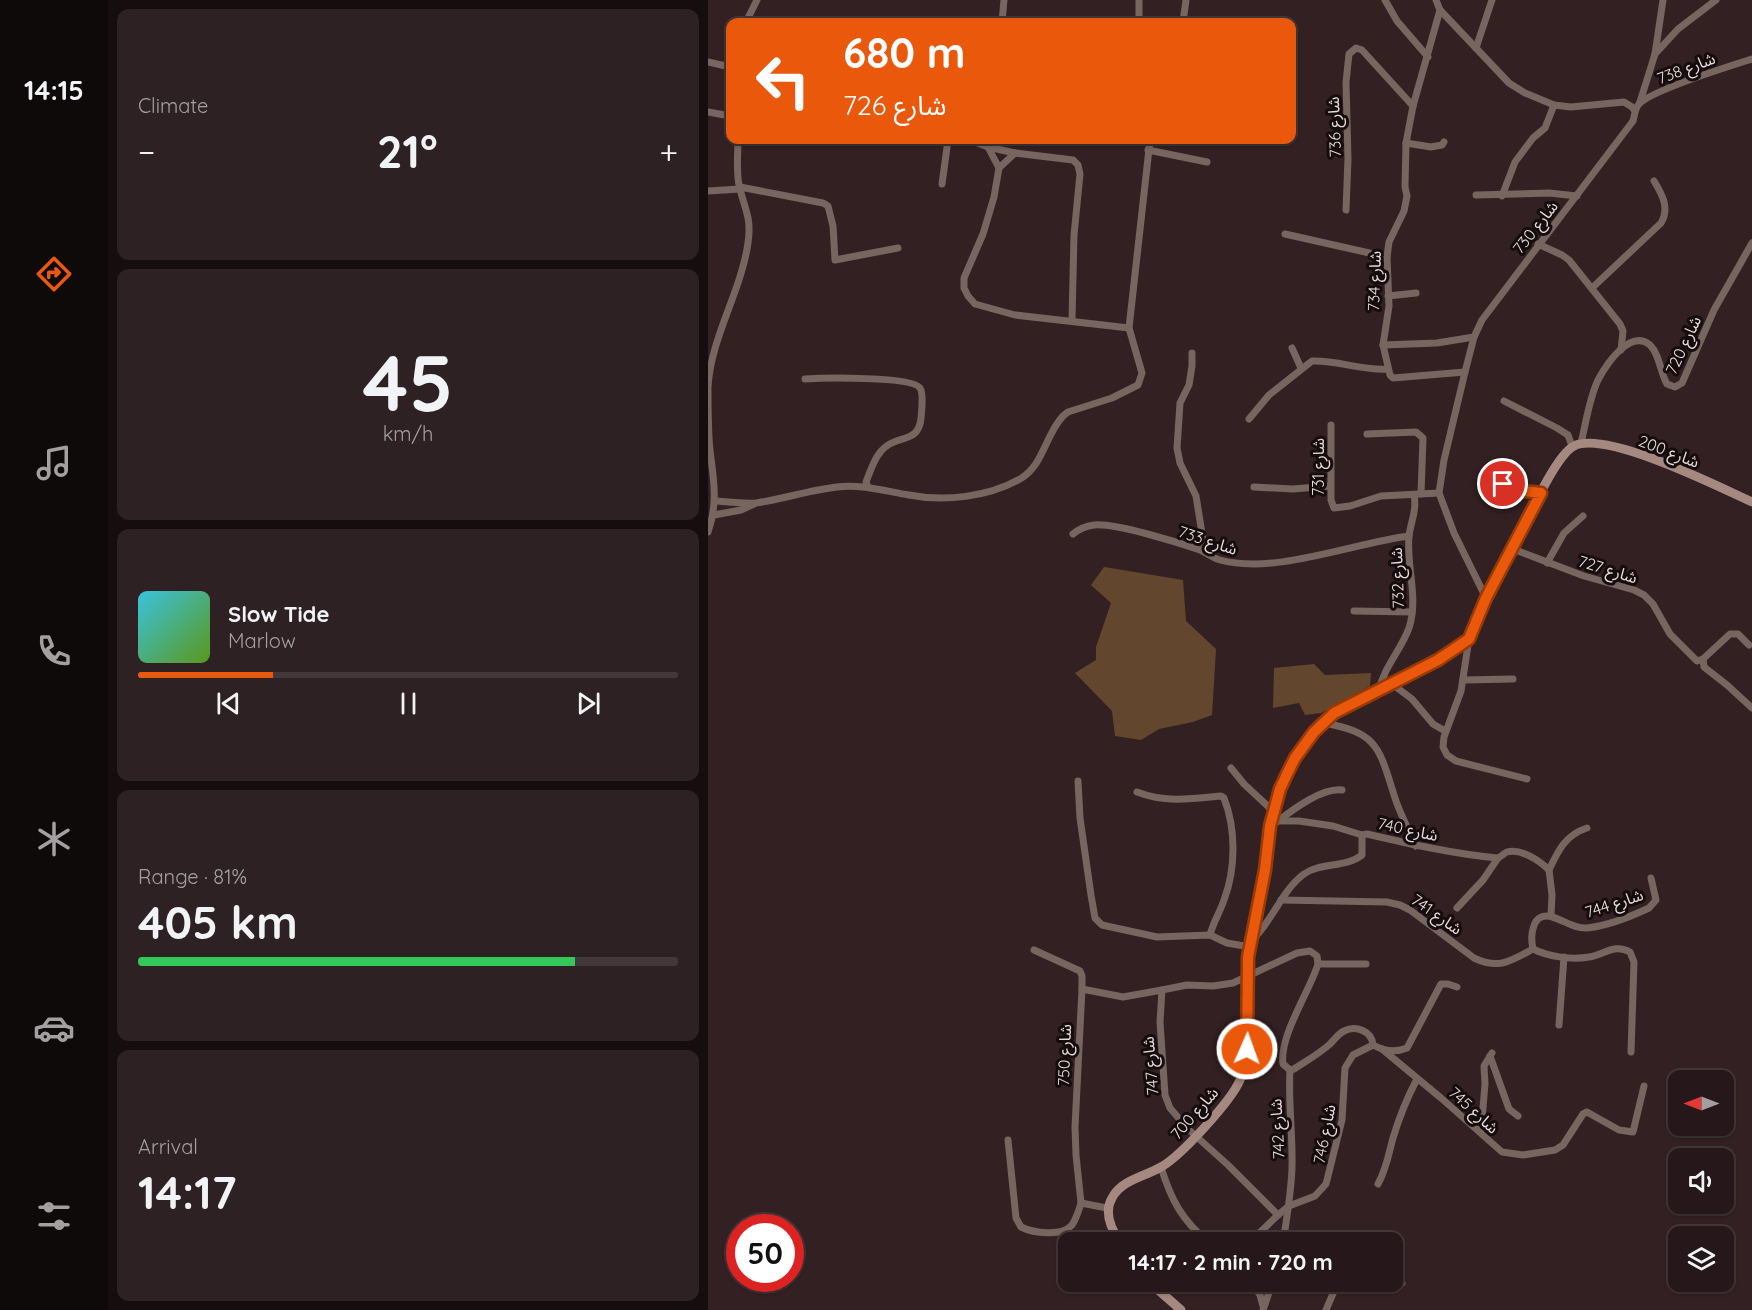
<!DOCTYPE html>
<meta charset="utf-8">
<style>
:root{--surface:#26181a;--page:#2e2123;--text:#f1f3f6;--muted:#a4a0a2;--line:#423739;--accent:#ea580c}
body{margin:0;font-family:Quicksand,"Noto Sans Arabic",sans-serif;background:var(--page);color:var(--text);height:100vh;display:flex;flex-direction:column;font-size:22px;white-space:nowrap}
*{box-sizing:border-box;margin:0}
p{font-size:20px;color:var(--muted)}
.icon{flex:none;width:33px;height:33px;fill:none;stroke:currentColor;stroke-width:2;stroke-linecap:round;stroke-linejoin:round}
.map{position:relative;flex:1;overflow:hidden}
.details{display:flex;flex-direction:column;gap:9px;padding:9px;background:#150d0e;width:600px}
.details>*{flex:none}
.banner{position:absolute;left:18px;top:18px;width:570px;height:126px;border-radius:12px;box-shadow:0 2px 4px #0004,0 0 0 2px var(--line);background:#ea580c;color:#fff;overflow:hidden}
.needle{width:39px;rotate:270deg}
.fabs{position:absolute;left:960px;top:1070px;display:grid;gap:12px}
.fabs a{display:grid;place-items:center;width:66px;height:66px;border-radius:12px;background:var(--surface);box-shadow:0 2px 4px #0004,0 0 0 2px var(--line);font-size:30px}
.speed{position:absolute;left:18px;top:1214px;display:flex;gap:12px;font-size:30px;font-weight:700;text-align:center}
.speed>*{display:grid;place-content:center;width:78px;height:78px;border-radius:50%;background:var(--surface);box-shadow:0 2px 4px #0004,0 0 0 2px var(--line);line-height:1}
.speed .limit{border:9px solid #d22;background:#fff;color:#111}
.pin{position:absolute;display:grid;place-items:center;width:51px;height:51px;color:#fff;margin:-26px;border:3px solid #fff;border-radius:50%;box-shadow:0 2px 6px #0007}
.me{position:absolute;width:66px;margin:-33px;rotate:2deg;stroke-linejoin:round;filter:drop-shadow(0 0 4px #0008)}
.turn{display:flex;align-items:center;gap:21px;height:126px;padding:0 18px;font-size:27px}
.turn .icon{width:78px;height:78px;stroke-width:2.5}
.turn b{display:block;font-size:42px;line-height:51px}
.big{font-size:45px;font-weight:700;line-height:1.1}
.details .widget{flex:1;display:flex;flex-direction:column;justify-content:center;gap:9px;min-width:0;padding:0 21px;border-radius:12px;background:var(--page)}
.details .dial{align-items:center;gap:0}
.dial b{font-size:78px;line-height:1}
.song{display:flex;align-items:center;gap:18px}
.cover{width:72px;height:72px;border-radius:9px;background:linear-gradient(135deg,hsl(190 70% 55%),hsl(90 70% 35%))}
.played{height:6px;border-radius:3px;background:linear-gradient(90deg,var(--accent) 25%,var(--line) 25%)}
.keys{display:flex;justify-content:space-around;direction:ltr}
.heat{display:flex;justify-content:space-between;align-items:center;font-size:33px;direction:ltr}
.charge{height:9px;border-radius:4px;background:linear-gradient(90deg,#34c759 81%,var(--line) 0)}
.trip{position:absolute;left:350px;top:1232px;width:345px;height:60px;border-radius:12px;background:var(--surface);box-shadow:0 2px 4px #0004,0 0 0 2px var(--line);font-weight:700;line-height:60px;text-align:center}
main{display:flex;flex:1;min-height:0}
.tabs{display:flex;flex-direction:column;width:108px;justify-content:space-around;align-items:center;background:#0f0a0a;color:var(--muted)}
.tabs .icon{width:42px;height:42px}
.tabs .on{color:var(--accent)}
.tabs b{font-size:27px;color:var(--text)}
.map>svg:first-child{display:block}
</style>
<main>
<nav class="tabs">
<b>14:15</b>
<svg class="icon on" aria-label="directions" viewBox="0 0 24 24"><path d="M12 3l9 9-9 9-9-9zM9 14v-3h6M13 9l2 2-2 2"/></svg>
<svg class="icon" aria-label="music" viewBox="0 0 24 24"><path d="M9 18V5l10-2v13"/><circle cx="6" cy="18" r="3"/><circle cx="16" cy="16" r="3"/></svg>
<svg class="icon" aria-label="phone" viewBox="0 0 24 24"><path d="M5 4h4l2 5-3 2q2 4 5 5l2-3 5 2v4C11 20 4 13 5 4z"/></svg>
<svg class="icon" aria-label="climate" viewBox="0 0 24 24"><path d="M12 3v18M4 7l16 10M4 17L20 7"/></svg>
<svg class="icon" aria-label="car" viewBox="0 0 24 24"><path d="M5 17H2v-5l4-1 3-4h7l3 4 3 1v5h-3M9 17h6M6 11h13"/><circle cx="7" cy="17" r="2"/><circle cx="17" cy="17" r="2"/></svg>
<svg class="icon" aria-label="filters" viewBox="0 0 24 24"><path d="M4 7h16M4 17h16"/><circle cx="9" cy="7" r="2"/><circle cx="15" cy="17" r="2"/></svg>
</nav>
<section class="details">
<div class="widget"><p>Climate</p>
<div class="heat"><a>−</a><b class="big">21°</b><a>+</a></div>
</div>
<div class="widget dial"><b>45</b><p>km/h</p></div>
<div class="widget">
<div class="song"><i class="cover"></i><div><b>Slow Tide</b><p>Marlow</p></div></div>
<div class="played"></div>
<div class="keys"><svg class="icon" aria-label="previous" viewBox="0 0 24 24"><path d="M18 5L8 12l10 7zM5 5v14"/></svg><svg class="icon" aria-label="pause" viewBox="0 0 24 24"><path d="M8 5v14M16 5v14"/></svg><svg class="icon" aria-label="next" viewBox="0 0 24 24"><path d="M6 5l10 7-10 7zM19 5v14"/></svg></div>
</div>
<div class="widget"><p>Range · 81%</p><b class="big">405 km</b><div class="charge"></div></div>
<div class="widget"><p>Arrival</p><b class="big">14:17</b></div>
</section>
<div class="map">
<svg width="1044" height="1310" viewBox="0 0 1044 1310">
<rect width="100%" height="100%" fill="#332022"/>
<g fill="#63462e">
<polygon points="396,567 475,580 478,621 508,649 504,715 485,722 451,729 433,740 407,736 404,711 367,673 388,660 388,647 403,603 383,585"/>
<polygon points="606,664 617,675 663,673 662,686 613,713 597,715 591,703 565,708 566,668"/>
</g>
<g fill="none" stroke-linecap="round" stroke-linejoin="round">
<g stroke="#776560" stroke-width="7">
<polyline points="677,0 689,21 720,57"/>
<polyline points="728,0 732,10 801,83 817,93 846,105 863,107 916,102 924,107 927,111"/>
<polyline points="732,10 705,106 698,143 697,187 699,196 696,211 681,242 679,257 681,306 675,345 682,375 685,378 757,372"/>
<polyline points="38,22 49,0"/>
<polyline points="294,22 296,0"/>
<polyline points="431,22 431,0"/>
<polyline points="475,22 478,0"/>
<polyline points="768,48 784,0"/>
<polyline points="947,54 955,0"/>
<polyline points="0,62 22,67"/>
<polyline points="932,102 947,54 970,29 1008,0"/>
<polyline points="0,112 22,116"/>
<polyline points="262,140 280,147 307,153 365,160 370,165 372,174 366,235 364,320"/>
<polyline points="698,143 723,147 734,145 736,142"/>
<polyline points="280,147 291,168 286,197 275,234 256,278 256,288 260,296 267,304 307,315 421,328"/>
<polyline points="440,150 499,162"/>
<polyline points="291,168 307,153"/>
<polyline points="234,184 240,140"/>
<polyline points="32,187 115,203 120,206 125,226 127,260 190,248"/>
<polyline points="0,191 32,189"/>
<polyline points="768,195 841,193 869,196"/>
<polyline points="794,196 807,162 825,138 837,128 846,105"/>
<polyline points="638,210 640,159 638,82 641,54 648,48 654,50 705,106"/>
<polyline points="577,234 679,257"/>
<polyline points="830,244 854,255 861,260 912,324 915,331 913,350"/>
<path d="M884,288l69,-65c9,-15 1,-29 -7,-42"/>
<polyline points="680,296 708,293"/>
<polyline points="675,345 729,343 766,337"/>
<polyline points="584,348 593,368"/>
<polyline points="484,353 484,366 481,385 472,403 469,448 472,463 488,496 497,552"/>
<path d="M97,379c17,-1 107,-3 115,9 3,4 2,13 2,18 -1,9 0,20 -7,27 -5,5 -14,6 -21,9 -17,6 -22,25 -28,40l2,5"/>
<polyline points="796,401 849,428 860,435 864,446"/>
<path d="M541,419l20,-24 43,-34c26,-1 50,10 76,8"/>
<polyline points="623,425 623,500 626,508 642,506 673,496 731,493"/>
<polyline points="659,434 708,432 715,438 713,494"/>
<path d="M873,443c5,-20 8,-44 17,-63 8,-15 32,-52 52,-35 10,10 10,27 17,39l8,3 7,-4 32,-73 38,-67"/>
<polyline points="792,462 794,482 797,488 833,493"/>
<polyline points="546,487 585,489 622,486"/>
<path d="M8,501c13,1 27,3 40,2 27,-4 54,-13 81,-16 25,-3 48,4 72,8 35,7 80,2 111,-16 24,-14 25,-44 43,-63l5,-4 44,-14 26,-13 4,-12 -13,-45 21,-188"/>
<polyline points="6,515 33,510 46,504"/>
<path d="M0,532c10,-28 6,-52 2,-81 -2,-20 -2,-44 -2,-64 3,-50 33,-95 40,-144 4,-26 -4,-35 -9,-58 -3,-15 -1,-31 -1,-45"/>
<path d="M365,534c6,-5 13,-8 21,-9 22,-2 83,17 106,25 7,3 13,8 20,10 55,15 133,-17 189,-24"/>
<polyline points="805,549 876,576 926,590 936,595 945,604 962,634 989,661 995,659 996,667 1019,685 1044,708"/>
<polyline points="839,563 856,533 875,516"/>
<path d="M778,598l-32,-65 -15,-40 5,-33 21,-88 9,-35 8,-17 151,-199c2,-6 1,-11 6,-17 13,-14 91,-38 113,-45"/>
<polyline points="646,611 704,612"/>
<polyline points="761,639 753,691 736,737 735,747 739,755 748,761 819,779"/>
<polyline points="995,659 1022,634 1030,634 1041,645"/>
<polyline points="755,680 805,679"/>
<polyline points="684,684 704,699 725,724 737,731"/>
<path d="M671,690c5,-23 22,-40 30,-62 10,-31 -3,-61 0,-92 2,-15 8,-26 5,-41"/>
<path d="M616,723c55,10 55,25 71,75 5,16 14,32 21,48"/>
<polyline points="523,768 536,784 566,812"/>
<polyline points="370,781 372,818 383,895 387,918 394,925 449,937 502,935 519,943 542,947"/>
<path d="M429,792c28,11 54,7 84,4l3,2c12,31 12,70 0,102 -4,12 -11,23 -14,35"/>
<path d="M570,821c17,-13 44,-33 64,-31"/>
<polyline points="562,826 570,821 591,821 625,826 654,835"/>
<polyline points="841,870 844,895 843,916"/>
<path d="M573,900l106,2 13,3 10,5 64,48c25,12 37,3 59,-9"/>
<polyline points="749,908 775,880 790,858"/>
<path d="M544,940c21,-19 29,-49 52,-66 17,-12 42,-6 58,-19v-20l5,-1c43,10 87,20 131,24 1,0 8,-6 9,-6 14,-4 33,9 42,18 9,-19 16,-35 38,-42"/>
<path d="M825,949c16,8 39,11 56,8 15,-2 25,-14 41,-5l4,10 -3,90"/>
<path d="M825,949c-3,-13 -1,-38 19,-32 12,3 22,12 35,11 19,-2 45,-12 62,-20l7,-8 -5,-22"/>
<polyline points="326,950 372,971 374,976 374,989"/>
<polyline points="610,964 658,964"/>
<polyline points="851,1025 856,957"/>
<polyline points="674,1049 733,1098 794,1152 815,1155 847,1150 855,1145 875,1114 879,1112 911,1130 925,1132 936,1086"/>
<polyline points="782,1056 801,1109 810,1116"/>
<path d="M582,1070l4,-1c12,-8 25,-15 36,-25 4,-4 8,-10 14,-13 12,-6 28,0 29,14"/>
<polyline points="773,1132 777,1084 776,1066 784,1053"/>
<path d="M300,1140l8,78 5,9c12,6 41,10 51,-2 4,-6 7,-15 9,-22"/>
<path d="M453,1167c10,33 21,53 47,75"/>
<path d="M670,1184c9,-17 10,-28 15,-46 6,-20 14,-40 24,-59"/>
<polyline points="399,1208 373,1203 368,1155 367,1127 374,989 415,997 454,990"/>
<path d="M570,1215l11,-9 26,-10 11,-12 16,-64 3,-52 8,-13 20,-10c11,6 22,8 34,3l34,-64h7l9,3"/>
<path d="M542,1242l28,-27 -50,-50 -40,-36 -18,-21 -5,-13 -5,-73 2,-32 25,-5 26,1 20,-3 64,-30 13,-2 7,5 1,8c-9,29 -39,72 -35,100l7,6c-2,33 3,65 2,98 -1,25 -5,50 -9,74"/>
<polyline points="543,1281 552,1295 555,1306"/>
<polyline points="660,1281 694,1283"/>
<polyline points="555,1310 565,1281"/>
<polyline points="618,1310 630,1282 641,1281"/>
</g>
<g stroke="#a58980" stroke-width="9">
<path d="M412,1242c-9,-13 -16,-30 -8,-44 9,-18 32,-21 49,-31 20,-11 70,-66 79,-87 17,-39 4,-83 8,-124 3,-29 13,-58 17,-87 4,-27 5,-55 15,-81 11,-28 31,-59 56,-76 25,-18 61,-31 90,-45 11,-6 37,-20 44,-30 7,-11 10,-26 15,-38 8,-16 18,-31 26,-47 12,-22 43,-96 63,-106 32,-16 145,41 178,56"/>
<polyline points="440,1281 473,1310"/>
</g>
</g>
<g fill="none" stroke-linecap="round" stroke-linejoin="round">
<g stroke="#983908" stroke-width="15">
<polyline id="route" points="539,1049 540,957 557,870 562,826 572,789 579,774 587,758 606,732 626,713 730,660 761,639 778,598 833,493 799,489 795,484"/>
</g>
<use href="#route" stroke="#ea580c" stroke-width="10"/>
</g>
<g text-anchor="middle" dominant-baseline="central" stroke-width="6" stroke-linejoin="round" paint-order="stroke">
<g font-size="16" fill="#e9dbdc" stroke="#150c0d">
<text transform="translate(978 68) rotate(-21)">شارع 738</text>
<text transform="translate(626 127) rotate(-92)">شارع 736</text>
<text transform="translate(827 227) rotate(-52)">شارع 730</text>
<text transform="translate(666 281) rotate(-88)">شارع 734</text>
<text transform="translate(975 345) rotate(-65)">شارع 720</text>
<text transform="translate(961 451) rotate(21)">شارع 200</text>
<text transform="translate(610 467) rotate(-90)">شارع 731</text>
<text transform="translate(500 540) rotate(18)">شارع 733</text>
<text transform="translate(900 569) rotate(17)">شارع 727</text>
<text transform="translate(689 578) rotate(-92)">شارع 732</text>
<text transform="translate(700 829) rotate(12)">شارع 740</text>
<text transform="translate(906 903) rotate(-18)">شارع 744</text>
<text transform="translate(729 914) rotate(35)">شارع 741</text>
<text transform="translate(356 1055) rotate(-88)">شارع 750</text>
<text transform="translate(442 1066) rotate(-95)">شارع 747</text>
<text transform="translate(766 1110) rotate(42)">شارع 745</text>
<text transform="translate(486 1113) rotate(-49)">شارع 700</text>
<text transform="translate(569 1129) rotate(-93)">شارع 742</text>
<text transform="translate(616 1134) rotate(-79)">شارع 746</text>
</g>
</g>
</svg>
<div class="fabs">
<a><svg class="needle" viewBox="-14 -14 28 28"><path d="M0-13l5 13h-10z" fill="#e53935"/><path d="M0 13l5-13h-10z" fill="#a4a0a2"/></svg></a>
<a><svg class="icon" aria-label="sound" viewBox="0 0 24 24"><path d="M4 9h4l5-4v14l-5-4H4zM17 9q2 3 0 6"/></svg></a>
<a><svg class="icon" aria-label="layers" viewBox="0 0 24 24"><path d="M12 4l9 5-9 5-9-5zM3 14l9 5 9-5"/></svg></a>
</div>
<div class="speed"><div class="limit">50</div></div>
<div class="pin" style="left:795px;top:484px;background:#d93025"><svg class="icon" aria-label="arrive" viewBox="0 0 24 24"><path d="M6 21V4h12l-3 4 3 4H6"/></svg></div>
<svg class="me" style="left:539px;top:1049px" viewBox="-20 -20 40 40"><circle r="17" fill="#ea580c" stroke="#fff" stroke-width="3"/><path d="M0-11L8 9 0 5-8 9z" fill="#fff"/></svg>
<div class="trip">14:17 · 2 min · 720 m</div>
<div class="banner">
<div class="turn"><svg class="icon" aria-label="left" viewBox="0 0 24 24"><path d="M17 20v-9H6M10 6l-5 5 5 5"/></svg><div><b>680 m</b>شارع 726</div></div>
</div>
</div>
</main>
